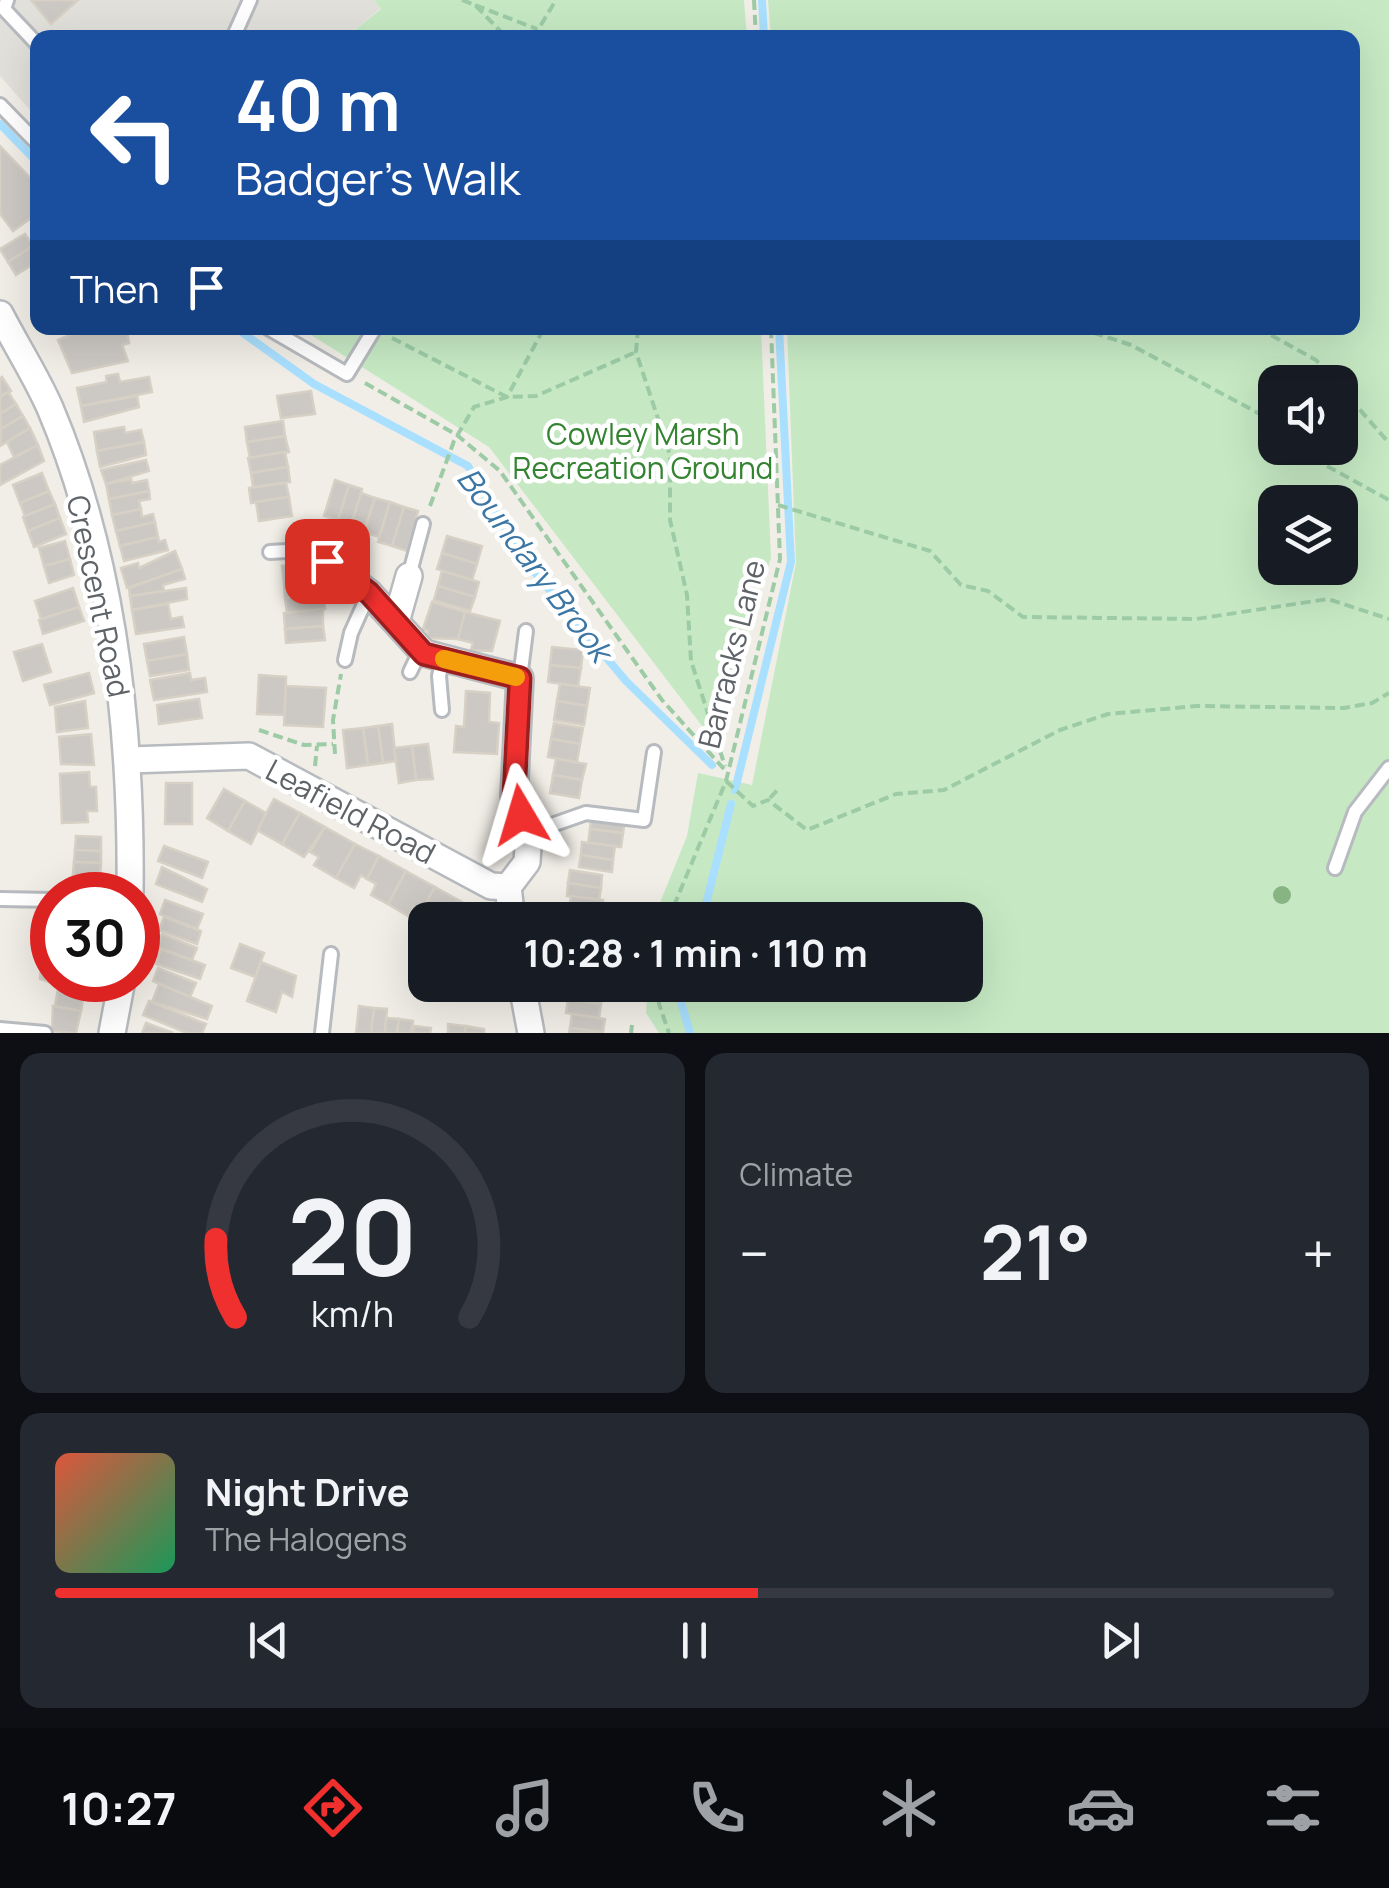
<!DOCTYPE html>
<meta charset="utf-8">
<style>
:root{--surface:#171b24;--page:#242831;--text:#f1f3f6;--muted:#9ea1a6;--line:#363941;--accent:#f0302f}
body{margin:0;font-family:Manrope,sans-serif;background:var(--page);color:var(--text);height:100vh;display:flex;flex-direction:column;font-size:38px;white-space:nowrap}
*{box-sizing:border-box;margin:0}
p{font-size:32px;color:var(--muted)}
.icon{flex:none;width:55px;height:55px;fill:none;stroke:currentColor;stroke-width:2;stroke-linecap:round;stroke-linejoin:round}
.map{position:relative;height:1033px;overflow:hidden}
.sheet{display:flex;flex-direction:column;gap:20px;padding:20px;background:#0d0f14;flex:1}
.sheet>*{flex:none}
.guide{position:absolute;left:30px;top:30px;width:1330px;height:305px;border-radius:20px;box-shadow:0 10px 40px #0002;background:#1a4fa0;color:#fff;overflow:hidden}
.tools{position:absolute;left:1258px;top:365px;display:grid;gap:20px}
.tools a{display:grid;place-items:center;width:100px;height:100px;border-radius:20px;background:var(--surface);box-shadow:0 10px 40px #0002;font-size:50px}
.speed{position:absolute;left:30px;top:872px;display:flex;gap:20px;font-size:50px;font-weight:700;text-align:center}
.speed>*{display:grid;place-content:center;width:130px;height:130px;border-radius:50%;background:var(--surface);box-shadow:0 10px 40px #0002;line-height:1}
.speed .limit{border:15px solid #d22;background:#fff;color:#111}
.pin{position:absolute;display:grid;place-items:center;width:85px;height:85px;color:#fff;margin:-42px;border-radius:20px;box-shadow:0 5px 15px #0006}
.me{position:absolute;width:110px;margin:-55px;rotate:353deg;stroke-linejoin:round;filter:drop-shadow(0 0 8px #0008)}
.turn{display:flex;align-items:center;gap:35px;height:210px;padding:0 40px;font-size:45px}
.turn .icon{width:130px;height:130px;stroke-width:2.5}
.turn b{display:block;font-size:70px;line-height:85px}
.then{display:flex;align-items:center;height:95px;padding:0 40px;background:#0003;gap:20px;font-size:38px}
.big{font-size:75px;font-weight:700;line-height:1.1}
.sheet .widget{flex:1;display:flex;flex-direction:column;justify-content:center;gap:15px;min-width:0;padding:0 35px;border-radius:20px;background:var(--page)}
.sheet .dial{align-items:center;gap:0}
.dial svg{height:260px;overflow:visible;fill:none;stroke:var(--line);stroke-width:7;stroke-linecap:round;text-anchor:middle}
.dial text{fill:var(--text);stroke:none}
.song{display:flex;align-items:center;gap:30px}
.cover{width:120px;height:120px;border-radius:15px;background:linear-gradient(135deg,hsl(10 70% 55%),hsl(150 70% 35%))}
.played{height:10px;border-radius:5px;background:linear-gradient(90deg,var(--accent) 55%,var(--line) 55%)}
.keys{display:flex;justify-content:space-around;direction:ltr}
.heat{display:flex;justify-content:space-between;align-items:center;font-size:55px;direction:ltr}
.sheet .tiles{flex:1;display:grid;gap:20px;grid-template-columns:1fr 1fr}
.widget:last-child{grid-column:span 2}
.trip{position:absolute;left:408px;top:902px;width:575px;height:100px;border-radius:20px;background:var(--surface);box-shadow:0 10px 40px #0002;font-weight:700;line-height:100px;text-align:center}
.tab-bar{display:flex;height:160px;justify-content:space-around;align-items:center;background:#090b0e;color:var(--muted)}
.tab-bar .icon{width:70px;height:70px}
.tab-bar .selected{color:var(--accent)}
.tab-bar b{font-size:45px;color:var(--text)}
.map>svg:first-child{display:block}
</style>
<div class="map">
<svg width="1389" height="1033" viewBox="0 0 1389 1033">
<rect width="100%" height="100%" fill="#f1eee7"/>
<polygon fill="#e2e0db" points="0,0 374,0 381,8 346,37 38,38 37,118 0,76"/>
<g fill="#c6e9c3" fill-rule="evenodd">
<polygon points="374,0 744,0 747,37 346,37 381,9"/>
<path d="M768,0h621v1033h-730l-13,-20 2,-28h317v-65h-312l34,-84 11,-63 54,12 44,-222 -9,-235h565v-290l-581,-1zM1275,382h65v66h-65zM1275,502h65v66h-65z"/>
<polygon points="300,328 761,328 771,558 712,739 489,447"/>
</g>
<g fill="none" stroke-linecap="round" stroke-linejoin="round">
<g stroke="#a9e0ff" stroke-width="8">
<polyline points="762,0 764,38"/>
<polyline points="0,124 38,163"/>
<polyline points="236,328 314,384 468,466 521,556 626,681 712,765"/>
<polyline points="735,790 791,562 779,328"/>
<polyline points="702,920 731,804"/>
<polyline points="685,985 681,1002 690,1033"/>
</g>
</g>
<g fill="#ccc9c4" stroke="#d6d0c5" stroke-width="2.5">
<polygon points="31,0 78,0 51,24"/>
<polygon points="0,146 38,186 38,213 13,231 0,214"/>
<polygon points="25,234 33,246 8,262 0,249"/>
<polygon points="33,246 38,261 16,275 8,262"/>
<polygon points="87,328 107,328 111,333 127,330 129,343 122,345 128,361 72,373 58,340"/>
<polygon points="118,374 120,382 149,377 152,392 81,406 77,388 107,382 106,376"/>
<polygon points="2,377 11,391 0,397 0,379"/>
<polygon points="311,391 315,414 281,418 277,396"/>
<polygon points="8,392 16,404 0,414 0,397"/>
<polygon points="137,396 139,407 84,422 81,406"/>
<polygon points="16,404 23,416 1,429 0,414"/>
<polygon points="23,416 30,428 0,446 1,429"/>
<polygon points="283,421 285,436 247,442 245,427"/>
<polygon points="124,427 125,433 141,430 144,442 97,451 94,432"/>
<polygon points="30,428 38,445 14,457 7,442"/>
<polygon points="285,436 289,452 250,458 247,442"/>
<polygon points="144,442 146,455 100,467 97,451"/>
<polygon points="38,445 44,461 0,485 0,465"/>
<polygon points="285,452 288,467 251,473 248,458"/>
<polygon points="146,460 149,471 106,484 101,470"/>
<polygon points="288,467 290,482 253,487 251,473"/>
<polygon points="42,473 49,491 20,503 13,485"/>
<polygon points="131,479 132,483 147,480 149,491 109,499 106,484"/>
<polygon points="335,480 349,485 338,520 324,516"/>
<polygon points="286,483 289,497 251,503 249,488"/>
<polygon points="349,485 362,489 352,525 338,520"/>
<polygon points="49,491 55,504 25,516 20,503"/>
<polygon points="149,491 150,499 139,501 141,509 112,515 109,499"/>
<polygon points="361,493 375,498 364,532 350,528"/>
<polygon points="289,497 292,516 259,521 256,502"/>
<polygon points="375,498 390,502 379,537 364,532"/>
<polygon points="390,502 404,507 392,546 378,542"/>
<polygon points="55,504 60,518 28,531 23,517"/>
<polygon points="404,507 418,511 407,551 392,546"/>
<polygon points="141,509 142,517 153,514 155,522 116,531 112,515"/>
<polygon points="60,518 66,534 34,547 28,531"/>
<polygon points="155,522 158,537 120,546 116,531"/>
<polygon points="447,536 482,546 477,564 442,553"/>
<polygon points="158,537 159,542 165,540 168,550 124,561 120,546"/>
<polygon points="65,541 70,559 44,566 39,548"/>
<polygon points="175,551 182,569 127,588 121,568 138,563 139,568"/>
<polygon points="442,553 477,564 472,580 437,569"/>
<polygon points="70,559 74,575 49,583 44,566"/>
<polygon points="321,563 323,579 284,582 282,566"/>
<polygon points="182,569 185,579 163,585 164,591 130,596 129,588"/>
<polygon points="442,571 479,582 475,597 438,586"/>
<polygon points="323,579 324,595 285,598 284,582"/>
<polygon points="438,586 475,597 470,611 434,600"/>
<polygon points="73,588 79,607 41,619 35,601"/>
<polygon points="186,588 187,599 132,610 130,596"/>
<polygon points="324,595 325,609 287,613 285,598"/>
<polygon points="432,602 465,612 458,639 427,638 428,631 423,629"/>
<polygon points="168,604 171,619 182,617 184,627 136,634 132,610"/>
<polygon points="79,607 84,621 43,634 39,620"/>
<polygon points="323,609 323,626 285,629 284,613"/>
<polygon points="465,612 500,621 492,651 471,650 473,643 458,639"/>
<polygon points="323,626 325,640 286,643 285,629"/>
<polygon points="184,637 187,654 147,661 144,644"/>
<polygon points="42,644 51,672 23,681 14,652"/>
<polygon points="552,647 583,650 581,668 550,665"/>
<polygon points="187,654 189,670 150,676 147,661"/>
<polygon points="550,665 581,668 578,686 548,682"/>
<polygon points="89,673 94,693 50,705 44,685"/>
<polygon points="190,673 191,680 205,678 207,692 154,700 150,680"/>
<polygon points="259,675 286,677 285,715 257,714"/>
<polygon points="560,684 590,688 587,706 557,701"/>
<polygon points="286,686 326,688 323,727 284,725"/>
<polygon points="466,691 490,693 489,722 499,723 497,754 454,752 456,726 464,727"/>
<polygon points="199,699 202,718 159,724 157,705"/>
<polygon points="85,701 88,728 57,732 55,707"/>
<polygon points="557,701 587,706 584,725 554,720"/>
<polygon points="554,723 583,728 580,744 551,739"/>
<polygon points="392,724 396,761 383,763 378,726"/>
<polygon points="378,726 383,763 368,765 363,728"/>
<polygon points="363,728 368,765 347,768 343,730"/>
<polygon points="91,734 94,765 61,764 59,737"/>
<polygon points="551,739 580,744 577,762 548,757"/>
<polygon points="428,744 433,779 416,780 412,746"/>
<polygon points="412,746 416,780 399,783 394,748"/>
<polygon points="556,759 586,764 582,780 553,775"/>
<polygon points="89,772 90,787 96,787 97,811 87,811 88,822 62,823 60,774"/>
<polygon points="553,775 582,780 579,798 550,793"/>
<polygon points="166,783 192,783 192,824 165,824"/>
<polygon points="224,789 245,801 228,831 207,818"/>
<polygon points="274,799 300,813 282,844 257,830"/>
<polygon points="245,801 266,813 251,844 228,831"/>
<polygon points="300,813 325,827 304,857 282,844"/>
<polygon points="592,814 625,819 623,833 590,829"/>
<polygon points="325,827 355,844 336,878 314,865 319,857 310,852"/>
<polygon points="590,829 623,833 621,847 588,843"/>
<polygon points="76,836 101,837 101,851 75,850"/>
<polygon points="582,842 615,846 613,860 581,855"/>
<polygon points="355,844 379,856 367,879 361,875 354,888 336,878"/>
<polygon points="164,846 208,862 202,878 158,861"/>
<polygon points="75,850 101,851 101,863 74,862"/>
<polygon points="581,855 613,860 612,872 579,867"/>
<polygon points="379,856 406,871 388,904 371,895 376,884 367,879"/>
<polygon points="74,862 101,863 100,877 73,875"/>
<polygon points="162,867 207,889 202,902 156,884"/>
<polygon points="570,870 602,875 601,888 568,883"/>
<polygon points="406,871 435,887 421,912 413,908 408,916 388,904"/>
<polygon points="73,875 100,877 98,893 72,891"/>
<polygon points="568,883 601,888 599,900 567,896"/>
<polygon points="435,887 460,901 449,920 425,920 425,927 420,924 426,914 421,912"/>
<polygon points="571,896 603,900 601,914 569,910"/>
<polygon points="165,900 203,914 197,929 160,914"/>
<polygon points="460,901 480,912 476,920 449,920"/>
<polygon points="569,910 601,914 600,920 567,920"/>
<polygon points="164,917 201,931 197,944 159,930"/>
<polygon points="162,934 197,948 192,960 157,947"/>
<polygon points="240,944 264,953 255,977 231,968"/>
<polygon points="44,949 52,950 52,961 42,959"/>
<polygon points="161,949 205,965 200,979 156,964"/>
<polygon points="261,962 296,976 292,997 282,992 276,1012 247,1001"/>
<polygon points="41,967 52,969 52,980 87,980 84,994 40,979"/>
<polygon points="158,968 196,983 190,997 153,981"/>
<polygon points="159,984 212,1006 207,1019 152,1002"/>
<polygon points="570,987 603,991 601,1004 568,1000"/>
<polygon points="58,989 84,994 81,1011 55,1006"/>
<polygon points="568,1000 601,1004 599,1018 566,1013"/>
<polygon points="149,1001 206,1024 202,1033 187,1033 143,1015"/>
<polygon points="53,1006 81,1011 76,1033 52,1031"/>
<polygon points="359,1006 374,1008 371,1033 356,1033"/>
<polygon points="374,1008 387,1009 385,1033 371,1033"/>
<polygon points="572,1014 605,1019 603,1032 570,1028"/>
<polygon points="386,1018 399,1019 397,1033 385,1033"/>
<polygon points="399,1019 413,1021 411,1033 397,1033"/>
<polygon points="146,1023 173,1033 142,1033"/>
<polygon points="448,1024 466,1026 465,1033 448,1033"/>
<polygon points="414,1026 431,1028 430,1033 413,1033"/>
<polygon points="466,1026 484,1029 484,1033 465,1033"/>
<polygon points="570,1028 603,1032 603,1033 569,1033"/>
</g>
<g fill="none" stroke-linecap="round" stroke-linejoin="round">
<g stroke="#b7babe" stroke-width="18">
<g id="lane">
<polyline points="7,0 4,9 38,45"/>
<polyline points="233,38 250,0"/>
<polyline points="0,105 38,144"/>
<polyline points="268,328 347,374 375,328"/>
<polyline points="270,552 287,551 327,561"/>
<polyline points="409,576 423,524"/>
<polyline points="345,660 351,633 369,593"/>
<polyline points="410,672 420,651"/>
<polyline points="520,678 526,631"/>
<polyline points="442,710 439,676 443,658"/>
<polyline points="529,833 586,813 644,820 654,752"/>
<polyline points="1335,868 1355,812 1389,768"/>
<polyline points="0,899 52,900"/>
<polyline points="0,1029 45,1033"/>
<polyline points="322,1033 331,954"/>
</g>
</g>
<g stroke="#b7babe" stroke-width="30">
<g id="street">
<path d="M0,314c16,31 36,62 50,94 64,151 82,325 80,487"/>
<polyline points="327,561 369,593 424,653 520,678 514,796 529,833 527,862 508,887"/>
<polyline points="396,622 409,576"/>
<polyline points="129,760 249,756 491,886 508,887 512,920"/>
<polyline points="522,985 531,1033"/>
<polyline points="112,1033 122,980"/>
</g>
</g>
<g stroke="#9ccba6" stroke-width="4" stroke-dasharray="10 5" stroke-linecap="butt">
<polyline points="462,0 475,5 507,38"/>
<polyline points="754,0 756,38"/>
<polyline points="475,5 537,29"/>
<polyline points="533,38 556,0"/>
<polyline points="638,328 636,352 670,455 670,520 687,595 691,661 725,766"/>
<polyline points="1079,328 1131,345 1275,422"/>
<polyline points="1258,328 1316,360 1336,382"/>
<polyline points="392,338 507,397 536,396 636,352"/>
<polyline points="365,383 457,435 500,471 662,700 724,769"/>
<polyline points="1340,387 1389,443"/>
<polyline points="1303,448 1325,465 1389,500"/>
<polyline points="778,505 930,551 961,585 988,591 1023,617 1196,619 1328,599 1389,619"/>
<polyline points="430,506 454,441 474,407 507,397 544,328"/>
<polyline points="259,730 304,745 333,744"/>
<polyline points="335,754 333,720 341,674"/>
<polyline points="315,766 317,746"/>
<polyline points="726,781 753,806 768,800 807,830 896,794 944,790 1060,730 1108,714 1197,706 1344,708 1372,703 1389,693"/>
<polyline points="770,798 780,787"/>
<polyline points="668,920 726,781 780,559 771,328"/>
<polyline points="659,985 659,1004 669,1033"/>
<polyline points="631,1033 632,1025"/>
</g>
<use href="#lane" stroke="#fff" stroke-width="12"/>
<use href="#street" stroke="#fff" stroke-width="25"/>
</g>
<circle fill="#88b383" cx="1282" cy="895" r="9"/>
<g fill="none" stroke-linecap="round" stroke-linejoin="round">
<g stroke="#9c1f1f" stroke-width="25">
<polyline id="route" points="327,561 369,593 424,654 520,678 514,796 521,815"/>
</g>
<use href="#route" stroke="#f0302f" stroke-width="18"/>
<polyline stroke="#f59e0b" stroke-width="18" points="444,659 516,677"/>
</g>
<g text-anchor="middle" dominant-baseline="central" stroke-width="9" stroke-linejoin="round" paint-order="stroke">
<g font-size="30" fill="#338331" stroke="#fff">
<text x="643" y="433">Cowley Marsh<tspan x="643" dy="34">Recreation Ground</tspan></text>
</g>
<g font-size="30" fill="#5e6368" stroke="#fff">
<text transform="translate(99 596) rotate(78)">Crescent Road</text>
<text transform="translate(731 654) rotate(-76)">Barracks Lane</text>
<text transform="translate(351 811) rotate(28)">Leafield Road</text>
</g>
<g font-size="32" font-style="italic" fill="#3b76a4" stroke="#fff">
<text transform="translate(535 564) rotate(53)">Boundary Brook</text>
</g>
</g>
</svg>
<div class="tools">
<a><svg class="icon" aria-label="sound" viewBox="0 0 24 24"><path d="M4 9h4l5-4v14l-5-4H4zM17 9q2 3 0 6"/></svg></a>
<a><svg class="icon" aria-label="layers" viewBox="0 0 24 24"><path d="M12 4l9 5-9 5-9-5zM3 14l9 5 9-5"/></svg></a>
</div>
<div class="speed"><div class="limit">30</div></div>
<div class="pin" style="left:327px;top:561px;background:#d93025"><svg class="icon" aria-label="arrive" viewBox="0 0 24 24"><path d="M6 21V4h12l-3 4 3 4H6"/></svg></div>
<svg class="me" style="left:521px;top:815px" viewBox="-20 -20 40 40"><path d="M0-17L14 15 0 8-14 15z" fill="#f0302f" stroke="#fff" stroke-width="4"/></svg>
<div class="trip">10:28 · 1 min · 110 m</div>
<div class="guide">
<div class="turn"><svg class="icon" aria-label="left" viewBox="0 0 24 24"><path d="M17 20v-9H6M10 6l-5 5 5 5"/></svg><div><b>40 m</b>Badger's Walk</div></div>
<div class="then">Then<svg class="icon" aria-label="arrive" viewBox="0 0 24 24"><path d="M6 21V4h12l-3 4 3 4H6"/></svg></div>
</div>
</div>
<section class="sheet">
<div class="tiles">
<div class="widget dial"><svg viewBox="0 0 100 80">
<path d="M14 69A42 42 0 1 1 86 69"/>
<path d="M14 69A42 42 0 0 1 8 45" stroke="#f0302f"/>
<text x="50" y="56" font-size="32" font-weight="700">20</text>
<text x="50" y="72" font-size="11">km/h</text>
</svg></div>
<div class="widget"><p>Climate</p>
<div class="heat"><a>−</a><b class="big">21°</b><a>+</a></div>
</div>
<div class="widget">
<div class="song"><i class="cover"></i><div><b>Night Drive</b><p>The Halogens</p></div></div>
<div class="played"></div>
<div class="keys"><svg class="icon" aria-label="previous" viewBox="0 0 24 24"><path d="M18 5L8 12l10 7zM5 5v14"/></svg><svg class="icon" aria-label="pause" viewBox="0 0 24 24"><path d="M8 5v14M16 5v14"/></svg><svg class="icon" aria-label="next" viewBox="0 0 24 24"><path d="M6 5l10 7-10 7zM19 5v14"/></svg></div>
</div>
</div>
</section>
<nav class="tab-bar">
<b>10:27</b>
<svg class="icon selected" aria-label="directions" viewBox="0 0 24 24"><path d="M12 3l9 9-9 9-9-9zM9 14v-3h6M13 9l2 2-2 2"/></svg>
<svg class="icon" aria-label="music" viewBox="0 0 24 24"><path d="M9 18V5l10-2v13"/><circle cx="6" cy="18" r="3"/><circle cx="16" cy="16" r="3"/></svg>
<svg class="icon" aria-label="phone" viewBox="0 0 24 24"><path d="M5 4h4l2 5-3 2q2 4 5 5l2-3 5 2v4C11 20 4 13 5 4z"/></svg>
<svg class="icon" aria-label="climate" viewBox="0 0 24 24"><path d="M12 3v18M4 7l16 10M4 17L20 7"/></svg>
<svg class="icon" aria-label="car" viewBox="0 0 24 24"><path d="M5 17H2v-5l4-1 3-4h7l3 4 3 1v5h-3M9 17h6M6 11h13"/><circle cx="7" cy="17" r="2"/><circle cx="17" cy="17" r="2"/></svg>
<svg class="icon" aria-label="filters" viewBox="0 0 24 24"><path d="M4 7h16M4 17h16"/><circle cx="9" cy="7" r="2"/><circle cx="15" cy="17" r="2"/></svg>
</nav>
